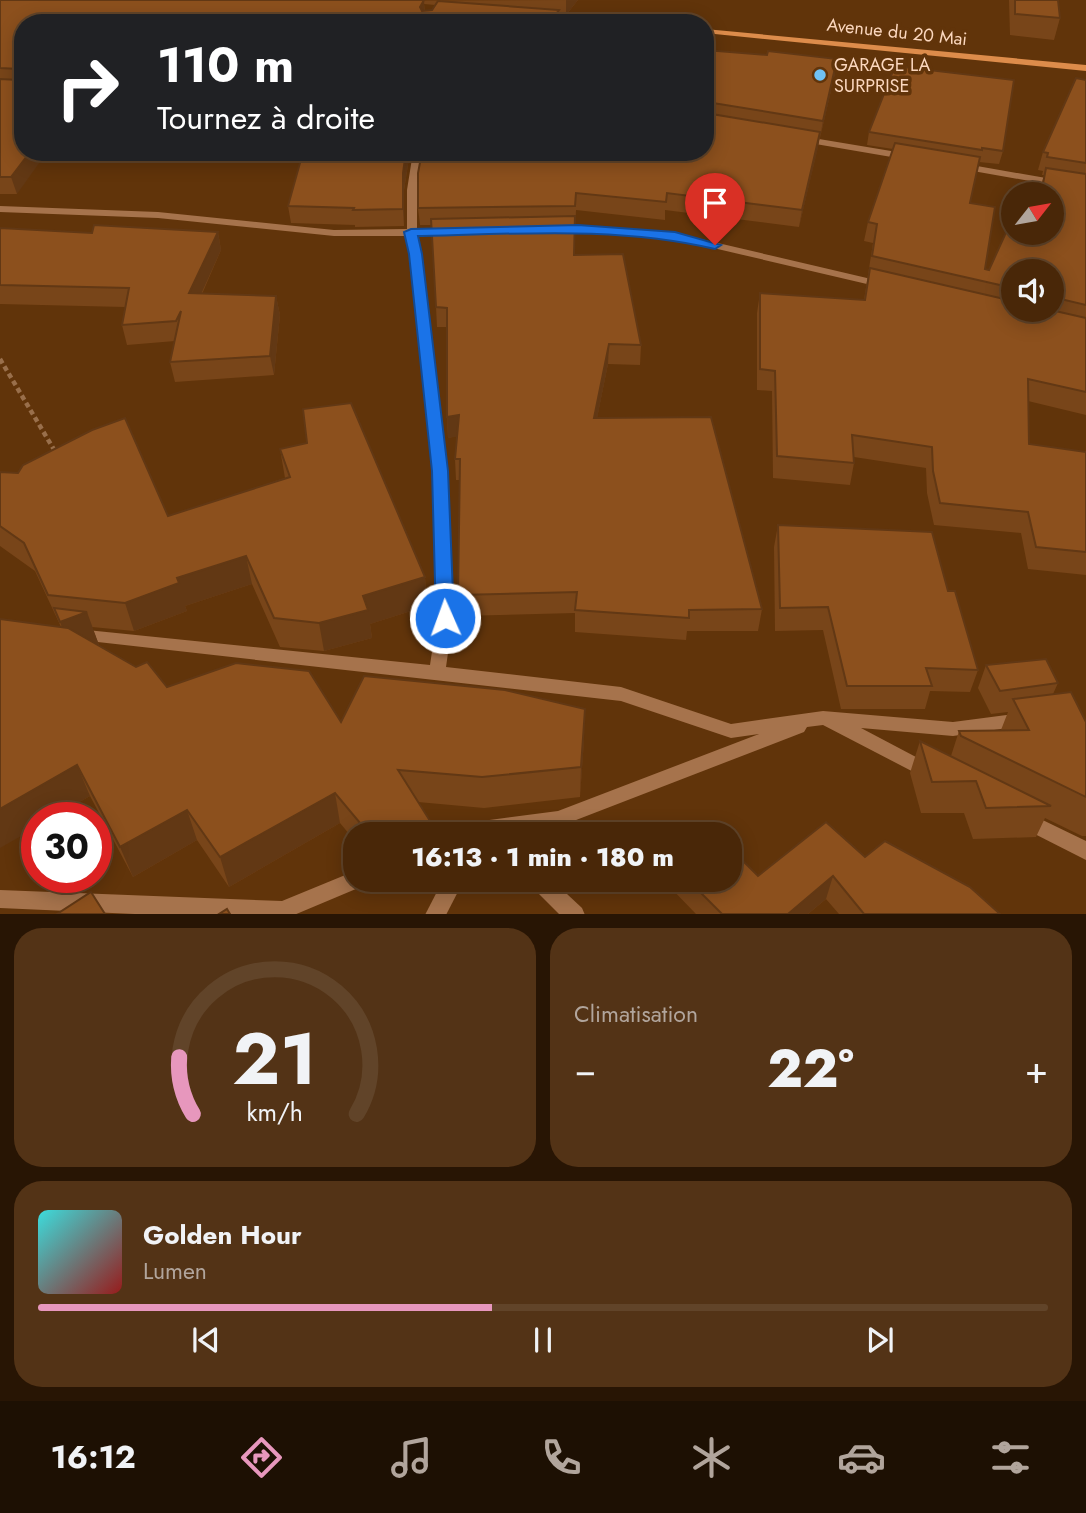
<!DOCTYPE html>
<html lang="fr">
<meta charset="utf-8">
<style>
:root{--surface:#492708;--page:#533316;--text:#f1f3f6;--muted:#b1a59c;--line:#614429;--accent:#e797bd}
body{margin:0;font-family:Jost,sans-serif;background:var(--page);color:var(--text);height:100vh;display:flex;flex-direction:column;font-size:26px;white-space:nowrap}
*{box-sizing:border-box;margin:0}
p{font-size:23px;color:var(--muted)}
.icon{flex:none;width:38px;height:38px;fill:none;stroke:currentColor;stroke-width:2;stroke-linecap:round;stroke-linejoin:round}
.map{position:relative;height:914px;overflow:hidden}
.side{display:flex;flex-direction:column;gap:14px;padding:14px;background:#281504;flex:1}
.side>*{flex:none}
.hud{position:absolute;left:14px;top:14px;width:700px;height:147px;border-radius:28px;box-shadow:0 4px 18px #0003,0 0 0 2px var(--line);background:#202124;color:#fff;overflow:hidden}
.needle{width:46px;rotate:59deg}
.tools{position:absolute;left:1001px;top:182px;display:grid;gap:14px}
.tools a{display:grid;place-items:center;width:63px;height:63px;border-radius:50%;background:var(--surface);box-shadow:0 4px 18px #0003,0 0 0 2px var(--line);font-size:35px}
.speed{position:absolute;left:21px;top:802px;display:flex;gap:14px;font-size:35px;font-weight:700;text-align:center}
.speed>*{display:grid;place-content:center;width:91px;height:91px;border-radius:50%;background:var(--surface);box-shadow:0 4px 18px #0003,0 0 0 2px var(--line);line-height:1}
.speed .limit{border:10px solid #d22;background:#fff;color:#111}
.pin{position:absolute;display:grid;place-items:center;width:60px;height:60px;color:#fff;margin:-72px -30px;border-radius:50% 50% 50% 0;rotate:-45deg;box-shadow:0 0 7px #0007}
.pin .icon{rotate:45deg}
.me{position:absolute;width:77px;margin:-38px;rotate:358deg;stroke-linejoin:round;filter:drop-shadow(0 0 5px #0008)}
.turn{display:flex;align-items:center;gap:24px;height:147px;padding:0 28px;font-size:32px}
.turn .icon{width:91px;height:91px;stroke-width:2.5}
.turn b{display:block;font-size:49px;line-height:60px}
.big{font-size:52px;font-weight:800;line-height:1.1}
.side .card{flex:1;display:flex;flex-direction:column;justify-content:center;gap:10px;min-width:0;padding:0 24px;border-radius:28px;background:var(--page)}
.side .dial{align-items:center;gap:0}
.dial svg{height:182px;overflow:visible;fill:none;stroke:var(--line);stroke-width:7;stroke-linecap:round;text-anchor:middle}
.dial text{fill:var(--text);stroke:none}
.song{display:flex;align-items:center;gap:21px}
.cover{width:84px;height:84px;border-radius:10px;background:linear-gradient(135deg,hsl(180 70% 55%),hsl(0 70% 35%))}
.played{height:7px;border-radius:4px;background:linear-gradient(90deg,var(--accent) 45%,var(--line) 45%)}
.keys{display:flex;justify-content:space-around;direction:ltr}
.heat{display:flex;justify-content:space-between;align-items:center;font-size:38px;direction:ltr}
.side .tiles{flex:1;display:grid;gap:14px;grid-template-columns:1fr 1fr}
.card:last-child{grid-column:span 2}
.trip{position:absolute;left:343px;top:822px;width:399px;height:70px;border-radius:28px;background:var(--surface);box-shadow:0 4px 18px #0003,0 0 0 2px var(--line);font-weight:800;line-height:70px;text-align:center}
.menu{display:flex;height:112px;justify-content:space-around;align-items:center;background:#1d1003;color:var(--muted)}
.menu .icon{width:49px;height:49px}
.menu .active{color:var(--accent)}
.menu b{font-size:32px;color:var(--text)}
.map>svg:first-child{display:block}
</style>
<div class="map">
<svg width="1086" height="915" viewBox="0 0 1086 915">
<rect width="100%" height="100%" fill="#61340a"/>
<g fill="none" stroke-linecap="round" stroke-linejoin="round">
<polyline stroke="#996f4b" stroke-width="4.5" stroke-dasharray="5 3.5" stroke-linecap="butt" points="0,359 56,453"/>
<g fill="#a6734c" fill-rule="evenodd">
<polygon points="801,136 909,154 914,157 909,160 798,141 798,137"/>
<polygon points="413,152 423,152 417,190 417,229 449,229 454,232 449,235 418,236 447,471 453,618 446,667 621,687 731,724 823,711 953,722 1022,713 1028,715 1031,720 1028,725 953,736 861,728 933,766 936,771 933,776 927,779 823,725 807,727 804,732 558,827 502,835 459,835 461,829 482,821 558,811 759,734 731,738 621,701 71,639 69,635 71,631 77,629 430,665 437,618 433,471 407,236 334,236 158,218 0,212 0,206 158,212 334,230 407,229 407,190"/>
<polygon points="960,163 1086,185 1086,191 956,168 955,166"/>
<polygon points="557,226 675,233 884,282 890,285 884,288 675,239 553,231 552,229"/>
<polygon points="1024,811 1086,841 1086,860 1017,825 1015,819 1017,813"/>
<polygon points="355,871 355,880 366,880 363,886 294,915 157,915 0,908 0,890 282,901"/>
<polygon points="443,880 464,880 446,915 425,915"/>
<polygon points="528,880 552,880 582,908 585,915 560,915 531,886"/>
</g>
<g fill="#dd8c4b" fill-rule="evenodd">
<polygon points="543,16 604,21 608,23 540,20 540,16"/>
<polygon points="705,29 1086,65 1086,71 705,33"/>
</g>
</g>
<g fill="#784519" fill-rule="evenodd">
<path d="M0,0l290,1 288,-1 -12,15h-7v8h-536l-6,171h-17zM424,4l11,1 -3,5 -7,1z"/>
<polygon points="1009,0 1058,0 1060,18 1054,40 1010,35"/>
<polygon points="705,50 835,74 799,227 665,210 665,220 576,210 574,255 641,345 640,365 608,364 597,418 762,609 758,631 687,631 686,640 575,632 575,613 460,616 458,595 460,480 456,480 455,459 457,436 448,438 447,417 447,327 437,327 432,225 420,225 418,208"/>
<path d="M1086,80v335l-58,-14 1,43 57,8v123l-58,-6 -7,-36 -87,-8 -7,-32 -1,-25 -72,-11v6l-4,22 -77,-7 -1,-87 -15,-1v-77l3,-20 104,7 9,-57 -9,-2 4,-19 25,-73 -26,-4 2,-13 134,19 -4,13 -20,-2 -9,41 15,66 4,1 63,-37v-39h-13l5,-19h-2l1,-4 -5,-1 5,-18zM1013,271h39v39h-39z"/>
<polygon points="227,152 410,152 404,190 404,226 355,227 355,225 291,223 288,206 302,158 228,156"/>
<polygon points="0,228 92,233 218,232 221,250 202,294 276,296 280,315 274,375 175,382 170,362 175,341 127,345 122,325 125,307 0,304"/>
<polygon points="280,449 425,577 427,606 370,624 372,638 324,651 280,647 252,584 185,606 187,611 134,631 92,627 99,645 98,645 167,687 341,722 584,740 580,797 484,808 418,802 437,832 438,835 355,835 355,841 340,823 229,887 197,840 133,877 90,796 53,817 61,627 35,571 0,546 0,472 168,516 285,478"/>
<polygon points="778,525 948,591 978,670 970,692 930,691 925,709 841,709 823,630 775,631 774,547"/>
<polygon points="986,665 1058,683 1053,694 1086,722 1086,836 1082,836 1045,818 1036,837 973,839 964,813 921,813 910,773 920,741 951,756 959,731 1001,730 1008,712 991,714 978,688"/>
<polygon points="865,857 1000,914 839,914 826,899 808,914 696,914 666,883 666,880 730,880"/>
</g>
<g fill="#623814">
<polygon points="424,0 425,14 421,22 420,7"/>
<polygon points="566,0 578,0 566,15"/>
<polygon points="559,10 559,23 549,23"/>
<polygon points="837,59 835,74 820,137 823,121"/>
<polygon points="820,132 818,148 799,227 802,210"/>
<polygon points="30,152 47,152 17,194 11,177"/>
<polygon points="406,152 410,152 404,190 404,226 403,209 403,173"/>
<polygon points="218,232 221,250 193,312 189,293"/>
<polygon points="276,296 280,315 274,375 270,356"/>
<polygon points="609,344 608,364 593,439 594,418"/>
<polygon points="459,415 461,436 448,438 447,417"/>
<polygon points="246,556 252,584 185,606 187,611 134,631 125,603 177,578"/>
<polygon points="425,577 427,606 370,624 372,638 324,651 319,623 363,596"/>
<polygon points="87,612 99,645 72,655 60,622"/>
<polygon points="585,709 584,740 580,797 581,767"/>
<polygon points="77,765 90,796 53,817 37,817 37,827 0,848 0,809"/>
<polygon points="335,793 340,823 229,887 220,857"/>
<polygon points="187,810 197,840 133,877 120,847"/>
<polygon points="833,876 826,899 808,914 788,914"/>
</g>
<g fill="#8c501d" stroke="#623814" stroke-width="2">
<polygon points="0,0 424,0 420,7 422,11 432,10 438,1 559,10 549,23 23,23 23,152 30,152 11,177 0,177 0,79 18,80 21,72 19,69 0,68"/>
<polygon points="1015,0 1058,0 1060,18 1015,14"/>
<polygon points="705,50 767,55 768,51 837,59 823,121 707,102 705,103"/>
<polygon points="895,66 1014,80 1003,151 982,148 982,150 869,132"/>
<polygon points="1076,78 1086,80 1086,163 1047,157 1048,153 1043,152"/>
<polygon points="705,110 706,113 820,132 802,210 667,193 666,202 576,193 575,206 418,208 418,173 422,152 705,152"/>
<polygon points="895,143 980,157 970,203 995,207 985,269 989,270 1013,217 1013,233 1052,233 1052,194 1041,194 1046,168 1086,174 1086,305 1052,297 1052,271 1013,271 1013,288 872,256 877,224 868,222"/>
<polygon points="303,152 406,152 403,173 403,209 353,210 354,208 288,206"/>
<polygon points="575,216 574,255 623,254 641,345 609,344 594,418 711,417 762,609 689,610 689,618 575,610 577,592 458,595 460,459 455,459 459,415 447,417 447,308 436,307 431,219"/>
<polygon points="94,225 218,232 189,293 276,296 270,356 170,362 181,311 176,321 122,325 129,288 0,285 0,228 92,233"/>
<polygon points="870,268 1013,301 1013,310 1051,310 1086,318 1086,392 1028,379 1029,444 1086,452 1086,552 1036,547 1028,512 940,503 933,471 932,447 852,435 854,463 777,456 775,371 760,369 760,293 865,300"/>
<polygon points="351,403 425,577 363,596 368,610 319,623 274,618 246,556 177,578 179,583 125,603 48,595 24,543 0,526 0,472 18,473 23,465 92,430 125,418 168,516 290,477 280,449 307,443 303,409"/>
<polygon points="778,525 932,532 948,591 955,591 978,670 926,668 932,686 847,686 828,607 780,608"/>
<polygon points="54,608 87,612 60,622"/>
<polygon points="0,619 68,628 136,667 147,662 167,687 236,663 309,671 341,722 364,676 505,690 585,709 581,767 482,777 398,770 437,832 370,835 335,793 220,857 187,810 120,847 77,765 0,809"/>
<polygon points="1046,659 1058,683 1000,691 986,665"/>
<polygon points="1071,692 1086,722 1086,797 961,736 959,731 1029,730 1013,699"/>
<polygon points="920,741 1051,806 986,808 976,781 932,782"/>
<polygon points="826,822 865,857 885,841 970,887 1000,914 864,914 833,876 788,914 722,914 688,880 730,880 730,848 758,876"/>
<polygon points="710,828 716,835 702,835"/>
<polygon points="91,892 105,914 57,914"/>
<polygon points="227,909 230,914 219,914"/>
</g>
<path fill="#1a73e8" stroke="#114b97" stroke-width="2" d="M578,225l97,7 46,13 -6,4c-97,-23 -198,-15 -297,-13l4,18 26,217 6,147 -2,5h-13l-3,-5 -4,-147 -23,-217 -5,-22 7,-3z"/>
<circle fill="#70c2f4" stroke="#61340a" stroke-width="2.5" cx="820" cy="75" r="7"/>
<g text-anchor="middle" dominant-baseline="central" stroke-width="7" stroke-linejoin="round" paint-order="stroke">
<g font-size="18" fill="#fbd7be" stroke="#61340a">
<text transform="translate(897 32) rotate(6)">Avenue du 20 Mai</text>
</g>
<g font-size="18" fill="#fbd7be" stroke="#61340a" text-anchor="start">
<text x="834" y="65">GARAGE LA<tspan x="834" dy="21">SURPRISE</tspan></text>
</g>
</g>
</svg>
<div class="tools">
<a><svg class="needle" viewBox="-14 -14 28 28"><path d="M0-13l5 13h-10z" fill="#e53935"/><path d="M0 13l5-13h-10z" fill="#b1a59c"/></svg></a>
<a><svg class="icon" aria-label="sound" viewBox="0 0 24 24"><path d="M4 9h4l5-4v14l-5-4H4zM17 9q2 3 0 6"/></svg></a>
</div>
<div class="speed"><div class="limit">30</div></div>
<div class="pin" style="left:715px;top:245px;background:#d93025"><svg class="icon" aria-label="arrive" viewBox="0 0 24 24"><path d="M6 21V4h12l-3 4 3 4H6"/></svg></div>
<svg class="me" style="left:445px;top:618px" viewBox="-20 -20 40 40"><circle r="17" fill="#1a73e8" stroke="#fff" stroke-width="3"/><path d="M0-11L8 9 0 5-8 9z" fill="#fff"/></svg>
<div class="trip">16:13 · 1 min · 180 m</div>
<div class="hud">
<div class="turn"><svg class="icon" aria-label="right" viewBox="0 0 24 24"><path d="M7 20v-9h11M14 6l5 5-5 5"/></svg><div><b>110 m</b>Tournez à droite</div></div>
</div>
</div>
<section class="side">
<div class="tiles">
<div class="card dial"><svg viewBox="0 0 100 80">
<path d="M14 69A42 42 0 1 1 86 69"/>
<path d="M14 69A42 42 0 0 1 8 44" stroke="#e797bd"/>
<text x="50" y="56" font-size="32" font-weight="700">21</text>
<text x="50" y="72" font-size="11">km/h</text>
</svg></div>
<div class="card"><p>Climatisation</p>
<div class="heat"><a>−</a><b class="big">22°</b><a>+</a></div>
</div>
<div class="card">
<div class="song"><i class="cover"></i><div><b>Golden Hour</b><p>Lumen</p></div></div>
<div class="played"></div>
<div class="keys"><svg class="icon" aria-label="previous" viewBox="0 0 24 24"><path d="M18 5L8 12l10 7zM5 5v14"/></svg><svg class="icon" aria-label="pause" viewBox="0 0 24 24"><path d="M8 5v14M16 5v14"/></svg><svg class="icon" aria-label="next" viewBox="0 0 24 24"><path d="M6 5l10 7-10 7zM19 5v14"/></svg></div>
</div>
</div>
</section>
<nav class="menu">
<b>16:12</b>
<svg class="icon active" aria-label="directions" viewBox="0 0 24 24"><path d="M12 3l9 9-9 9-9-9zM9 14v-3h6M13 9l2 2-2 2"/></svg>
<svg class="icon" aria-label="music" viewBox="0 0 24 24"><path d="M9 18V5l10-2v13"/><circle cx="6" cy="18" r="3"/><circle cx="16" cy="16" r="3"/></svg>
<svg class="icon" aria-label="phone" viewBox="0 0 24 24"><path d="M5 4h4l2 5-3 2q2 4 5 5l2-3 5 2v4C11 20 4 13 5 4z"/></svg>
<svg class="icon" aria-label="climate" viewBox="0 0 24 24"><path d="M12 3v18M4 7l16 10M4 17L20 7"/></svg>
<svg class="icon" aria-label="car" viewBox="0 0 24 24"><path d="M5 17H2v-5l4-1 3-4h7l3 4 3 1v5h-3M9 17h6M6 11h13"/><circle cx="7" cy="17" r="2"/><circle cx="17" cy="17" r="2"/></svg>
<svg class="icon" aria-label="filters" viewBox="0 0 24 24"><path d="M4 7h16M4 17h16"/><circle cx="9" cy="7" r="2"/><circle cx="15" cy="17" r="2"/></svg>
</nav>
